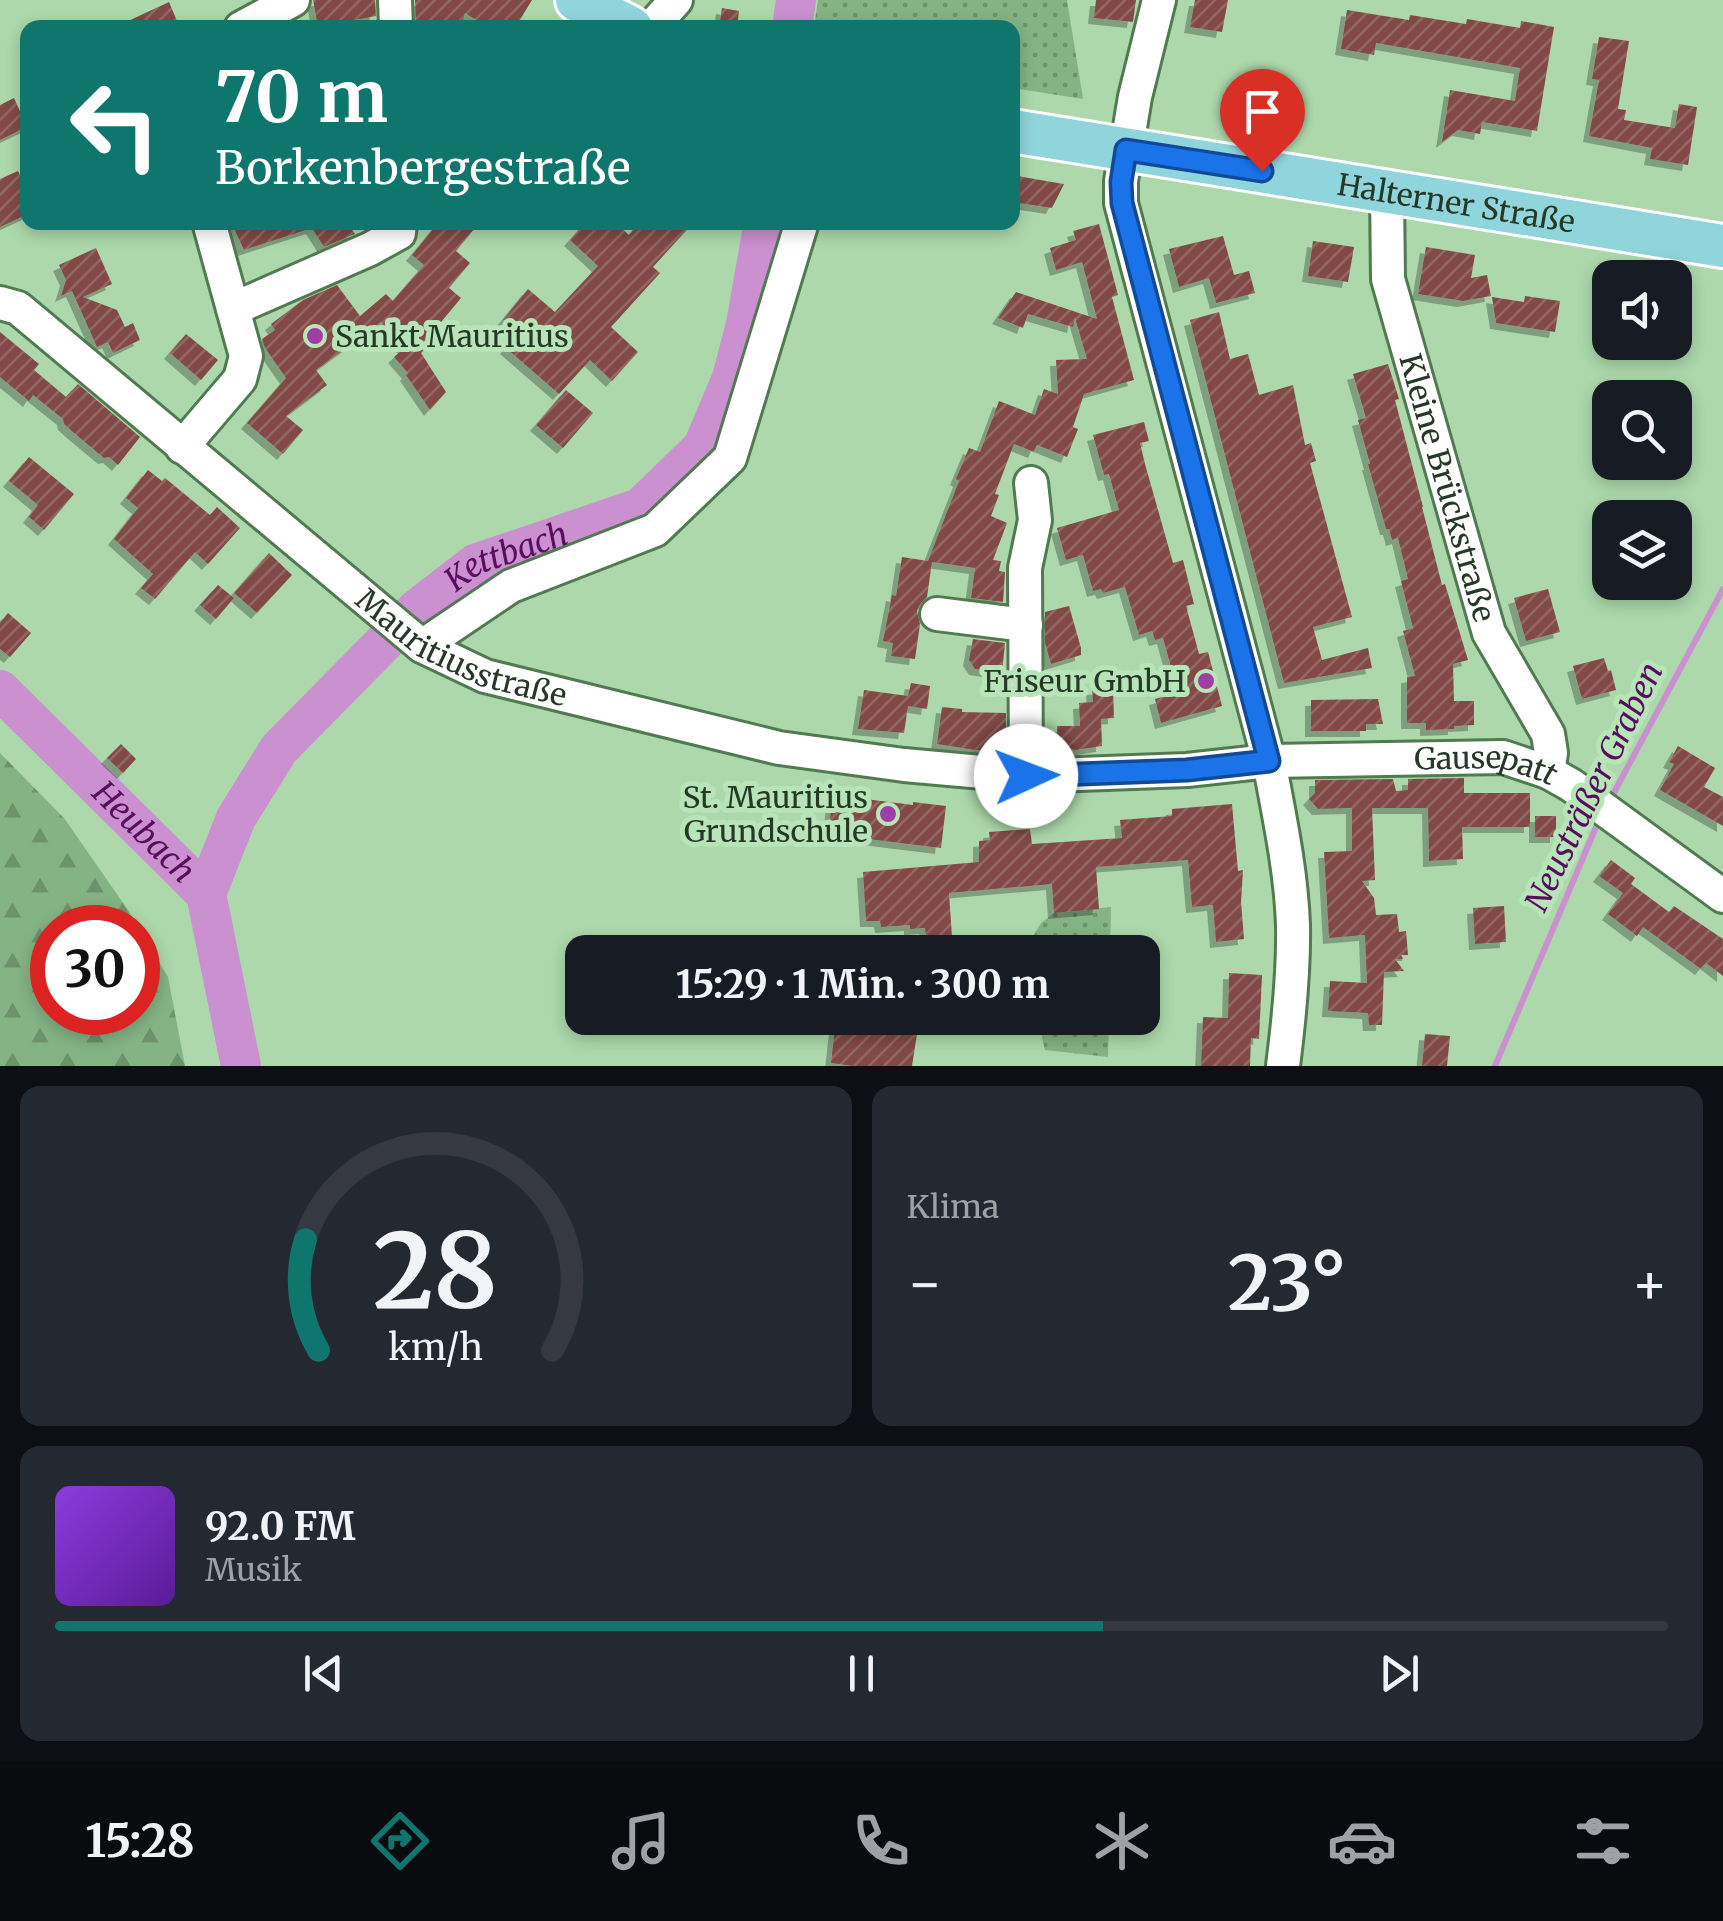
<!DOCTYPE html>
<html lang="de">
<meta charset="utf-8">
<style>
:root{--surface:#171b24;--page:#242831;--text:#f1f3f6;--muted:#9ea1a6;--line:#363941;--accent:#0f766e}
body{margin:0;font-family:Merriweather,serif;background:var(--page);color:var(--text);height:100vh;display:flex;flex-direction:column;font-size:38px;white-space:nowrap}
*{box-sizing:border-box;margin:0}
p{font-size:32px;color:var(--muted)}
.icon{flex:none;width:55px;height:55px;fill:none;stroke:currentColor;stroke-width:2;stroke-linecap:round;stroke-linejoin:round}
.map{position:relative;height:1066px;overflow:hidden}
.drawer{display:flex;flex-direction:column;gap:20px;padding:20px;background:#0d0f14;flex:1}
.drawer>*{flex:none}
.top-card{position:absolute;left:20px;top:20px;width:1000px;height:210px;border-radius:20px;box-shadow:0 5px 15px #0003;background:#0f766e;color:#fff;overflow:hidden}
.buttons{position:absolute;left:1592px;top:260px;display:grid;gap:20px}
.buttons a{display:grid;place-items:center;width:100px;height:100px;border-radius:20px;background:var(--surface);box-shadow:0 5px 15px #0003;font-size:50px}
.speed{position:absolute;left:30px;top:905px;display:flex;gap:20px;font-size:50px;font-weight:700;text-align:center}
.speed>*{display:grid;place-content:center;width:130px;height:130px;border-radius:50%;background:var(--surface);box-shadow:0 5px 15px #0003;line-height:1}
.speed .limit{border:15px solid #d22;background:#fff;color:#111}
.pin{position:absolute;display:grid;place-items:center;width:85px;height:85px;color:#fff;margin:-102px -42px;border-radius:50% 50% 50% 0;rotate:-45deg;box-shadow:0 0 10px #0007}
.pin .icon{rotate:45deg}
.me{position:absolute;width:110px;margin:-55px;rotate:88deg;stroke-linejoin:round;filter:drop-shadow(0 0 8px #0008)}
.turn{display:flex;align-items:center;gap:35px;height:210px;padding:0 30px;font-size:45px}
.turn .icon{width:130px;height:130px;stroke-width:2.5}
.turn b{display:block;font-size:70px;line-height:85px}
.big{font-size:75px;font-weight:700;line-height:1.1}
.drawer .card{flex:1;display:flex;flex-direction:column;justify-content:center;gap:15px;min-width:0;padding:0 35px;border-radius:20px;background:var(--page)}
.drawer .dial{align-items:center;gap:0}
.dial svg{height:260px;overflow:visible;fill:none;stroke:var(--line);stroke-width:7;stroke-linecap:round;text-anchor:middle}
.dial text{fill:var(--text);stroke:none}
.song{display:flex;align-items:center;gap:30px}
.cover{width:120px;height:120px;border-radius:15px;background:linear-gradient(135deg,hsl(270 70% 55%),hsl(270 70% 35%))}
.played{height:10px;border-radius:5px;background:linear-gradient(90deg,var(--accent) 65%,var(--line) 65%)}
.keys{display:flex;justify-content:space-around;direction:ltr}
.heat{display:flex;justify-content:space-between;align-items:center;font-size:55px;direction:ltr}
.drawer .tiles{flex:1;display:grid;gap:20px;grid-template-columns:1fr 1fr}
.card:last-child{grid-column:span 2}
.trip{position:absolute;left:565px;top:935px;width:595px;height:100px;border-radius:20px;background:var(--surface);box-shadow:0 5px 15px #0003;font-weight:700;line-height:100px;text-align:center}
.dock{display:flex;height:160px;justify-content:space-around;align-items:center;background:#090b0e;color:var(--muted)}
.dock .icon{width:70px;height:70px}
.dock .current{color:var(--accent)}
.dock b{font-size:45px;color:var(--text)}
.map>svg:first-child{display:block}
</style>
<div class="map">
<svg width="1723" height="1066" viewBox="0 0 1723 1066">
<defs>
<pattern id="grass-dots" width="8" height="8" patternUnits="userSpaceOnUse" patternTransform="scale(2.5)"><rect width="8" height="8" fill="#84b384"/><path d="M2 2h.1M6 6h.1" fill="none" stroke="#6c936c" stroke-width="1.8" stroke-linecap="round"/></pattern>
<pattern id="forest-firs" width="22" height="20" patternUnits="userSpaceOnUse" patternTransform="scale(2.5)"><rect width="22" height="20" fill="#84b384"/><path d="M5 1l3.5 6h-7zM16 11l3.5 6h-7z" fill="#6c936c"/></pattern>
<pattern id="building-hatch" width="6" height="6" patternUnits="userSpaceOnUse" patternTransform="scale(2.5)"><rect width="6" height="6" fill="#824a46"/><path d="M-1 1l2-2M0 6l6-6M5 7l2-2" fill="none" stroke="#916864"/></pattern>
<filter id="shadow"><feDropShadow dx="-6" dy="6" stdDeviation="0" flood-color="#0004"/></filter>
</defs>
<rect width="100%" height="100%" fill="#acd8ab"/>
<g fill="url(#grass-dots)">
<polygon points="818,0 1067,0 1083,99 1013,88 1012,28 814,27"/>
<polygon points="1111,907 1110,952 1024,952 1041,923 1054,913"/>
<polygon points="991,1018 1109,1018 1108,1057 1045,1050 1041,1033 988,1034"/>
</g>
<path fill="url(#forest-firs)" fill-rule="evenodd" d="M0,753l64,65 64,92 40,67 17,89h-185zM52,928h86v84h-86z"/>
<g fill="none" stroke-linecap="round" stroke-linejoin="round">
<g stroke="#cb90cf" stroke-width="6">
<polyline points="1610,800 1723,589"/>
<polyline points="1495,1066 1599,820"/>
</g>
<g stroke="#cb90cf" stroke-width="40">
<polyline points="792,28 796,0"/>
<path id="s1" d="M0,690l206,204 35,172"/>
<path id="s2" d="M206,894l30,-76 43,-69 138,-140 58,-45 165,-56 63,-61 29,-69 14,-54 18,-102"/>
</g>
</g>
<g fill="url(#building-hatch)" filter="url(#shadow)">
<polygon points="313,0 375,0 376,16 318,27"/>
<polygon points="415,0 532,0 515,28 489,28 465,13 461,28 416,28"/>
<polygon points="1096,0 1136,0 1133,22 1094,18"/>
<polygon points="1195,0 1228,0 1222,32 1190,27"/>
<polygon points="169,2 180,28 113,28"/>
<polygon points="722,8 739,11 737,28 719,28"/>
<polygon points="1347,10 1409,20 1410,15 1466,24 1467,19 1520,28 1521,21 1554,27 1537,131 1482,122 1480,134 1458,130 1442,142 1450,90 1515,101 1520,68 1376,43 1374,55 1341,49"/>
<polygon points="1599,37 1629,41 1618,109 1626,110 1624,120 1675,128 1679,104 1697,107 1688,165 1650,159 1652,148 1589,136 1599,80 1592,79"/>
<polygon points="14,98 27,127 0,140 0,105"/>
<polygon points="18,171 28,192 28,214 0,227 0,179"/>
<polygon points="1012,175 1046,181 1064,184 1052,208 1012,202"/>
<polygon points="231,222 347,222 355,234 324,247 312,228 244,250"/>
<polygon points="439,222 480,222 456,251 470,263 449,288 461,298 427,339 430,343 421,353 446,392 430,410 406,375 408,373 394,357 404,348 381,322 316,370 327,385 286,416 303,430 283,454 247,423 286,378 265,348 262,339 275,330 271,324 303,300 337,285 360,316 386,294 393,301 424,265 412,255"/>
<polygon points="586,222 615,222 629,235 640,222 694,222 653,267 660,273 611,327 638,352 612,381 590,360 559,394 506,348 519,333 503,320 528,289 555,312 598,266 570,240"/>
<polygon points="1099,224 1118,295 1112,297 1134,380 1084,394 1073,427 1078,429 1067,457 1037,445 1034,452 1014,444 995,494 999,495 991,516 1007,523 993,560 1001,561 999,571 1005,572 1003,602 971,598 975,568 932,562 927,597 921,603 917,611 920,624 915,659 891,656 893,643 883,641 892,595 896,596 902,557 928,561 959,481 956,479 969,448 980,452 999,401 1035,415 1044,389 1058,394 1056,360 1087,359 1075,318 1073,327 1028,314 1023,328 998,318 1016,292 1097,319 1082,262 1056,270 1050,248 1076,240 1073,231"/>
<polygon points="1223,236 1234,275 1249,271 1255,293 1216,303 1209,278 1179,287 1169,249"/>
<polygon points="1313,241 1354,247 1348,282 1308,276"/>
<polygon points="1426,247 1475,255 1471,278 1487,275 1491,296 1463,301 1418,294"/>
<polygon points="96,248 112,284 83,297 117,310 125,327 133,323 140,340 113,353 108,342 97,347 72,291 61,296 66,280 59,265"/>
<polygon points="1525,296 1560,301 1555,332 1496,323 1492,297 1524,302"/>
<polygon points="1219,312 1230,359 1248,354 1259,395 1293,385 1305,445 1311,443 1316,461 1310,463 1352,617 1313,627 1322,660 1368,648 1372,668 1284,683 1190,320"/>
<polygon points="0,332 39,364 34,370 66,397 78,384 140,437 118,465 109,457 104,458 74,433 64,424 63,419 33,395 29,401 0,377"/>
<polygon points="186,334 218,360 201,380 170,353"/>
<polygon points="1388,364 1399,399 1395,400 1423,507 1422,507 1442,585 1445,584 1468,660 1453,664 1454,701 1474,701 1474,725 1454,726 1454,729 1426,730 1426,723 1407,723 1407,677 1415,676 1403,631 1413,628 1401,581 1408,579 1398,538 1392,540 1389,529 1386,529 1368,464 1370,464 1358,420 1366,418 1353,374"/>
<polygon points="566,390 593,413 563,448 536,425"/>
<polygon points="1144,422 1149,441 1140,443 1145,464 1173,563 1183,560 1194,604 1186,606 1199,654 1208,652 1222,706 1161,723 1155,699 1178,693 1163,638 1155,640 1152,631 1139,635 1125,587 1103,593 1101,589 1093,591 1083,555 1066,560 1057,528 1119,510 1109,474 1104,475 1093,435"/>
<polygon points="29,457 74,494 44,530 29,517 38,505 9,481"/>
<polygon points="148,470 162,481 165,478 210,515 217,507 240,528 208,564 195,552 155,599 141,588 153,574 114,539 138,508 126,498"/>
<polygon points="269,553 292,575 257,613 234,593"/>
<polygon points="218,585 234,598 216,619 200,605"/>
<polygon points="1548,589 1560,632 1526,641 1514,598"/>
<polygon points="1069,606 1081,648 1081,655 1051,664 1045,643 1045,612"/>
<polygon points="8,613 31,633 10,657 0,649 0,623"/>
<polygon points="973,639 1005,643 1002,673 975,669 969,660"/>
<polygon points="1604,658 1608,671 1611,670 1616,690 1582,699 1573,666"/>
<polygon points="911,683 930,686 927,709 908,706 904,733 858,729 864,690 908,696"/>
<polygon points="1113,688 1114,718 1101,719 1102,746 1076,750 1058,747 1057,726 1080,726 1079,703 1093,702 1092,689"/>
<polygon points="1378,699 1383,724 1366,724 1366,731 1311,731 1311,700"/>
<polygon points="942,707 962,709 962,712 1006,713 1006,750 975,750 937,744"/>
<polygon points="121,744 136,759 123,773 107,758"/>
<polygon points="1678,746 1715,768 1704,787 1723,797 1723,826 1660,790 1674,764 1669,762"/>
<polygon points="1464,778 1464,793 1530,793 1530,827 1462,827 1463,859 1429,861 1428,808 1372,808 1375,880 1362,881 1374,898 1376,915 1397,914 1399,932 1406,931 1408,955 1401,955 1403,959 1395,959 1404,971 1384,972 1382,1025 1369,1025 1368,1013 1328,1011 1330,981 1367,983 1365,935 1329,938 1324,852 1352,851 1352,808 1318,809 1309,799 1315,793 1315,780 1393,779 1396,791 1408,790 1408,779"/>
<polygon points="833,795 913,805 913,802 946,806 941,848 828,834"/>
<polygon points="1232,804 1238,871 1243,870 1241,902 1244,939 1216,942 1213,905 1192,907 1188,860 1096,867 1099,909 1054,913 1052,884 949,893 953,952 928,952 925,928 910,929 910,925 881,927 880,921 866,921 863,872 979,862 979,841 990,840 989,832 1030,829 1032,844 1122,838 1120,820 1172,816 1172,809"/>
<rect x="1535" y="816" width="21" height="21"/>
<polygon points="1611,860 1635,878 1631,884 1669,912 1674,906 1723,939 1723,976 1706,963 1701,969 1643,927 1637,936 1608,914 1623,893 1599,876"/>
<polygon points="1504,906 1506,942 1475,944 1473,908"/>
<polygon points="1229,973 1262,975 1259,1039 1251,1038 1250,1066 1201,1066 1203,1017 1228,1018"/>
<polygon points="836,1018 907,1018 905,1033 917,1034 912,1066 853,1066 831,1063"/>
<polygon points="1425,1034 1450,1036 1447,1066 1422,1066"/>
</g>
<g fill="none" stroke-linecap="round" stroke-linejoin="round">
<g stroke="#517a51" stroke-width="38">
<g id="minor">
<polyline points="395,0 396,28"/>
<path d="M1159,0l-24,97 -14,84v22l148,558c10,54 22,109 24,164 1,47 -4,94 -10,141"/>
<polyline points="241,28 293,0"/>
<polyline points="651,28 676,0"/>
<path id="s3" d="M1387,191l1,88 101,354 59,101 3,19 -3,19"/>
<path id="s4" d="M0,303l18,5 404,338 63,30 294,72 125,17 122,11 161,-6 82,-9 234,-4 45,15 23,13 152,111"/>
<polyline points="233,309 370,249 399,233 400,222"/>
<polyline points="182,447 240,379 246,356 209,222"/>
<polyline points="937,614 1026,625"/>
<polyline points="422,646 511,586 655,530 730,458 802,222"/>
<polyline points="1026,776 1025,568 1035,520 1031,483"/>
</g>
</g>
<g stroke="#fff" stroke-width="48">
<g id="major">
<polyline points="577,0 631,28"/>
<path id="s5" d="M1012,131l711,115"/>
</g>
</g>
<use href="#minor" stroke="#fff" stroke-width="32"/>
<use href="#major" stroke="#90d4dc" stroke-width="42"/>
</g>
<g fill="none" stroke-linecap="round" stroke-linejoin="round">
<g stroke="#114b97" stroke-width="25">
<polyline id="route" points="1026,776 1187,770 1269,761 1122,203 1121,182 1126,150 1262,171"/>
</g>
<use href="#route" stroke="#1a73e8" stroke-width="18"/>
</g>
<g fill="#9f3ea6" stroke="#b8e5b8" stroke-width="4">
<circle cx="315" cy="336" r="10"/>
<circle cx="1206" cy="681" r="10"/>
<circle cx="888" cy="814" r="10"/>
</g>
<g text-anchor="middle" dominant-baseline="central" stroke-width="10" stroke-linejoin="round" paint-order="stroke">
<g font-size="30" fill="#263826" stroke="#b8e5b8">
<text stroke="none"><textPath href="#s5" startOffset="450">Halterner Straße</textPath></text>
<text stroke="none"><textPath href="#s3" startOffset="305">Kleine Brückstraße</textPath></text>
<text stroke="none"><textPath href="#s4" startOffset="582">Mauritiusstraße</textPath></text>
<text stroke="none"><textPath href="#s4" startOffset="1628">Gausepatt</textPath></text>
</g>
<g font-size="30" fill="#263826" stroke="#b8e5b8" text-anchor="end">
<text x="335" y="336" text-anchor="start">Sankt Mauritius</text>
<text x="1186" y="681">Friseur GmbH</text>
<text x="868" y="797">St. Mauritius<tspan x="868" dy="34">Grundschule</tspan></text>
</g>
<g font-size="32" font-style="italic" fill="#570f5d" stroke="#b8e5b8">
<text stroke="none"><textPath href="#s2" startOffset="465">Kettbach</textPath></text>
<text transform="translate(1594 787) rotate(-64)">Neusträßer Graben</text>
<text stroke="none"><textPath href="#s1" startOffset="202">Heubach</textPath></text>
</g>
</g>
</svg>
<div class="buttons">
<a><svg class="icon" aria-label="sound" viewBox="0 0 24 24"><path d="M4 9h4l5-4v14l-5-4H4zM17 9q2 3 0 6"/></svg></a>
<a><svg class="icon" aria-label="search" viewBox="0 0 24 24"><circle cx="10" cy="10" r="6"/><path d="M15 15l6 6"/></svg></a>
<a><svg class="icon" aria-label="layers" viewBox="0 0 24 24"><path d="M12 4l9 5-9 5-9-5zM3 14l9 5 9-5"/></svg></a>
</div>
<div class="speed"><div class="limit">30</div></div>
<div class="pin" style="left:1262px;top:171px;background:#d93025"><svg class="icon" aria-label="arrive" viewBox="0 0 24 24"><path d="M6 21V4h12l-3 4 3 4H6"/></svg></div>
<svg class="me" style="left:1026px;top:776px" viewBox="-20 -20 40 40"><circle r="19" fill="#fff"/><path d="M0-13L10 11 0 6-10 11z" fill="#1a73e8"/></svg>
<div class="trip">15:29 · 1 Min. · 300 m</div>
<div class="top-card">
<div class="turn"><svg class="icon" aria-label="left" viewBox="0 0 24 24"><path d="M17 20v-9H6M10 6l-5 5 5 5"/></svg><div><b>70 m</b>Borkenbergestraße</div></div>
</div>
</div>
<section class="drawer">
<div class="tiles">
<div class="card dial"><svg viewBox="0 0 100 80">
<path d="M14 69A42 42 0 1 1 86 69"/>
<path d="M14 69A42 42 0 0 1 10 35" stroke="#0f766e"/>
<text x="50" y="56" font-size="32" font-weight="700">28</text>
<text x="50" y="72" font-size="11">km/h</text>
</svg></div>
<div class="card"><p>Klima</p>
<div class="heat"><a>−</a><b class="big">23°</b><a>+</a></div>
</div>
<div class="card">
<div class="song"><i class="cover"></i><div><b>92.0 FM</b><p>Musik</p></div></div>
<div class="played"></div>
<div class="keys"><svg class="icon" aria-label="previous" viewBox="0 0 24 24"><path d="M18 5L8 12l10 7zM5 5v14"/></svg><svg class="icon" aria-label="pause" viewBox="0 0 24 24"><path d="M8 5v14M16 5v14"/></svg><svg class="icon" aria-label="next" viewBox="0 0 24 24"><path d="M6 5l10 7-10 7zM19 5v14"/></svg></div>
</div>
</div>
</section>
<nav class="dock">
<b>15:28</b>
<svg class="icon current" aria-label="directions" viewBox="0 0 24 24"><path d="M12 3l9 9-9 9-9-9zM9 14v-3h6M13 9l2 2-2 2"/></svg>
<svg class="icon" aria-label="music" viewBox="0 0 24 24"><path d="M9 18V5l10-2v13"/><circle cx="6" cy="18" r="3"/><circle cx="16" cy="16" r="3"/></svg>
<svg class="icon" aria-label="phone" viewBox="0 0 24 24"><path d="M5 4h4l2 5-3 2q2 4 5 5l2-3 5 2v4C11 20 4 13 5 4z"/></svg>
<svg class="icon" aria-label="climate" viewBox="0 0 24 24"><path d="M12 3v18M4 7l16 10M4 17L20 7"/></svg>
<svg class="icon" aria-label="car" viewBox="0 0 24 24"><path d="M5 17H2v-5l4-1 3-4h7l3 4 3 1v5h-3M9 17h6M6 11h13"/><circle cx="7" cy="17" r="2"/><circle cx="17" cy="17" r="2"/></svg>
<svg class="icon" aria-label="filters" viewBox="0 0 24 24"><path d="M4 7h16M4 17h16"/><circle cx="9" cy="7" r="2"/><circle cx="15" cy="17" r="2"/></svg>
</nav>
